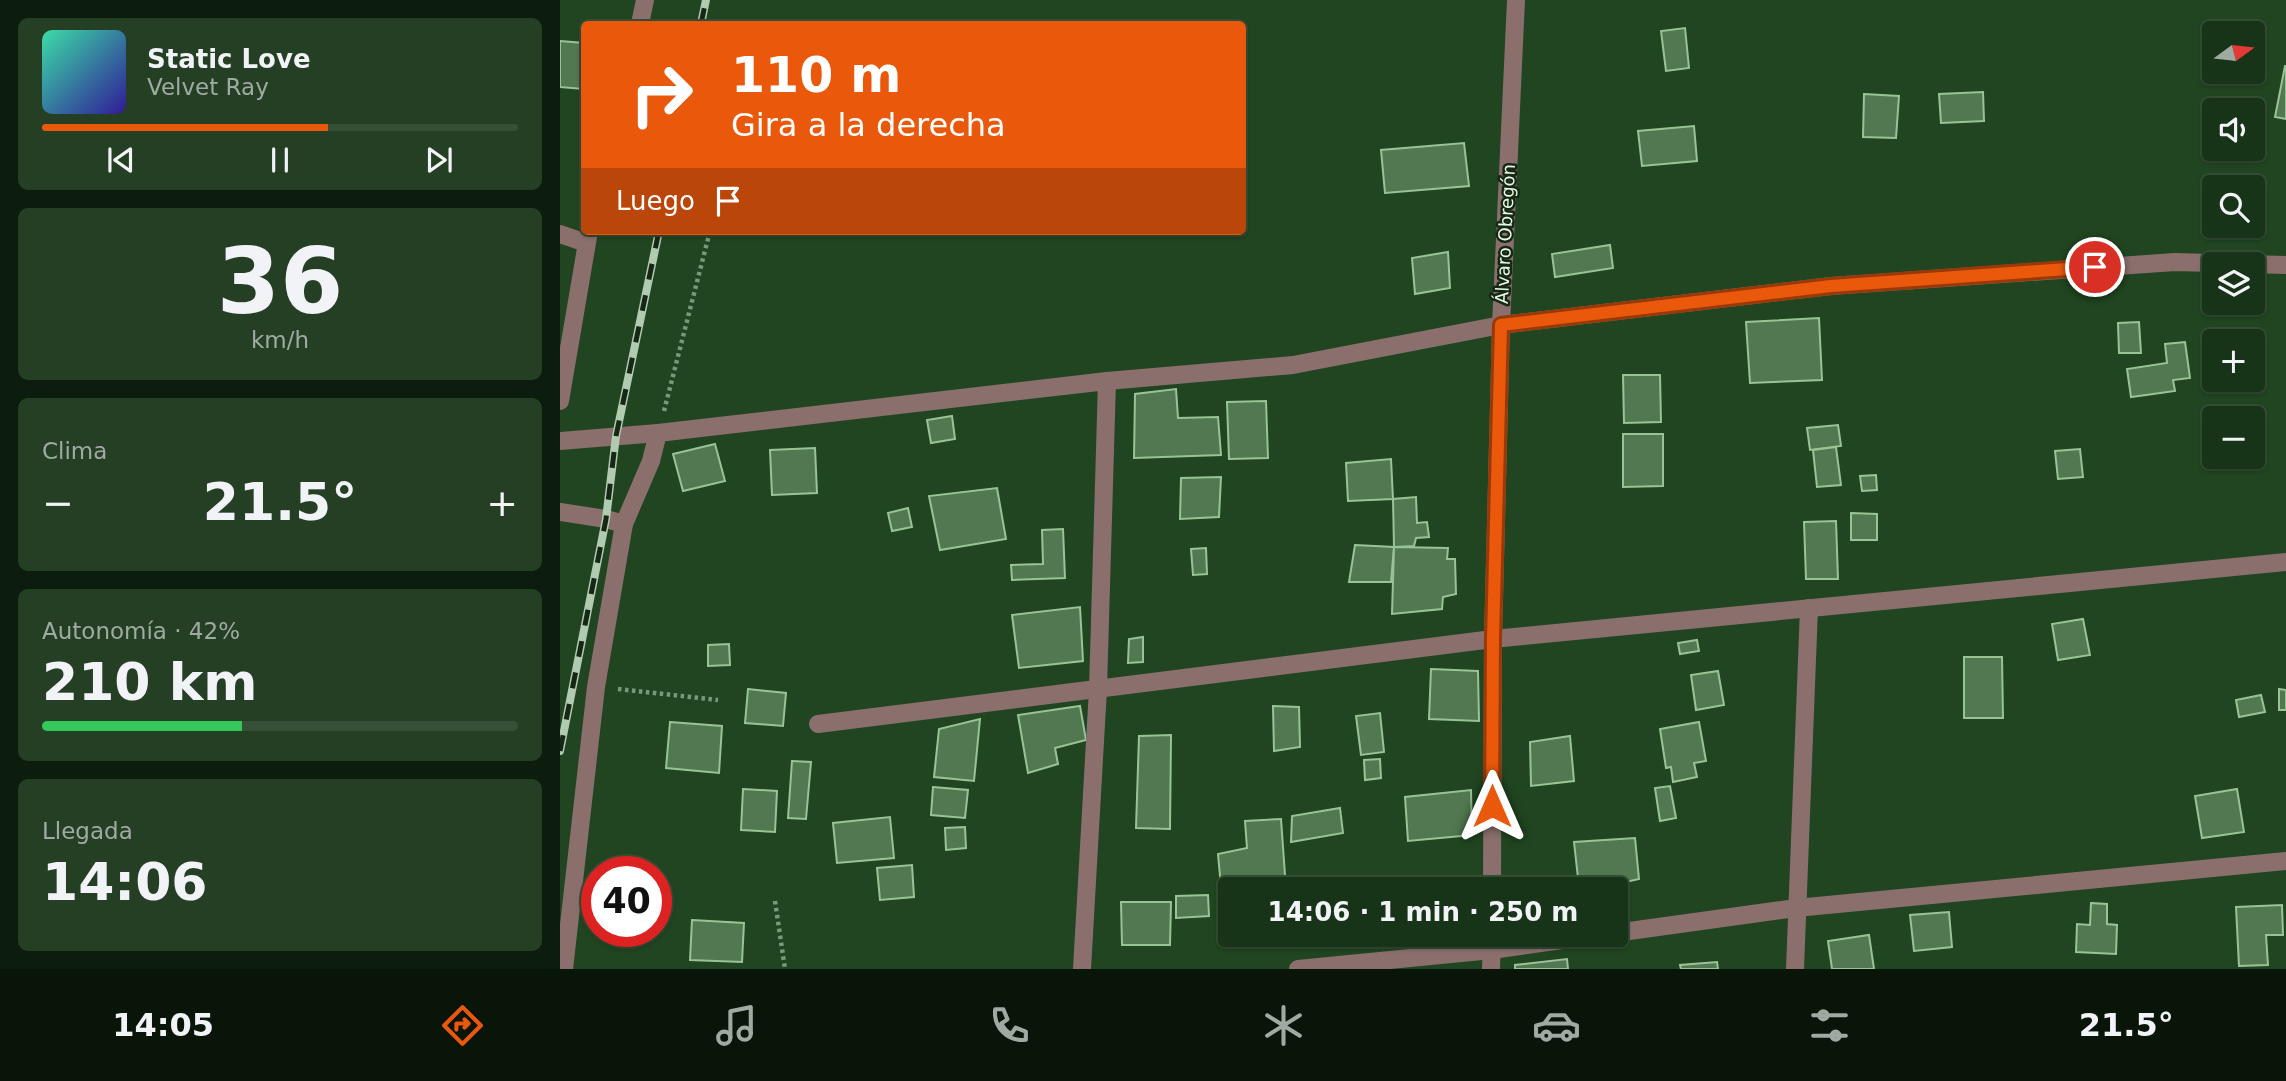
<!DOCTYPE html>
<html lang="es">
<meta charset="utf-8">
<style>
:root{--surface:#183418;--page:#253f25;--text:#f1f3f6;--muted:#9faaa2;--line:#364f37;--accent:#ea580c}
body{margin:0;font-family:"DejaVu Sans",sans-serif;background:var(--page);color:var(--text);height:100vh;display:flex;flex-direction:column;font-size:26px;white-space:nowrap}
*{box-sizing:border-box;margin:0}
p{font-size:23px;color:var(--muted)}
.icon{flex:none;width:38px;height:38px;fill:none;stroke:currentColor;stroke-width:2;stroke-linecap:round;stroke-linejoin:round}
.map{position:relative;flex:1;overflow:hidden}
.sheet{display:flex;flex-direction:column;gap:18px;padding:18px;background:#0d1d0d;width:560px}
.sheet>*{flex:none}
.top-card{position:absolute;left:21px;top:21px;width:665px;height:214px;border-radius:7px;box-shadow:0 2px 5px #0004,0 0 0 2px var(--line);background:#ea580c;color:#fff;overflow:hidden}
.needle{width:46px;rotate:75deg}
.tools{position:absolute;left:1642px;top:21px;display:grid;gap:14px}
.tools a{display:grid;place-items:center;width:63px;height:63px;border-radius:7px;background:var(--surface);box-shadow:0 2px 5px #0004,0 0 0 2px var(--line);font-size:35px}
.speed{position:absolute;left:21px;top:856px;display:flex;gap:14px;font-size:35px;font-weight:700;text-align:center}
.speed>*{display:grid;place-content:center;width:91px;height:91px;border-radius:50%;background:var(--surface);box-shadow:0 2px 5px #0004,0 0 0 2px var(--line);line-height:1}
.speed .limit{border:10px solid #d22;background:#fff;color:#111}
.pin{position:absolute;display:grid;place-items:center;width:60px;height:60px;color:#fff;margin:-30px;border:4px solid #fff;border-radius:50%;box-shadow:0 2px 7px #0007}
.me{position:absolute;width:77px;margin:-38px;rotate:0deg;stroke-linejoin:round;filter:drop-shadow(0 0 5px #0008)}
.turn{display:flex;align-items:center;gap:24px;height:147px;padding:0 35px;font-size:32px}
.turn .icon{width:91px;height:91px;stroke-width:2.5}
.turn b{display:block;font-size:49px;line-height:60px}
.then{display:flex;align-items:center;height:66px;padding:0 35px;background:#0003;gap:14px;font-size:26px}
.big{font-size:52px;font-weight:700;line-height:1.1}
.sheet .tile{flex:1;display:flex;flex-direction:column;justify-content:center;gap:10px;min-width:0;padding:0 24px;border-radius:10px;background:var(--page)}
.sheet .dial{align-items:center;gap:0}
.dial b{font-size:91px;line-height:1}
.song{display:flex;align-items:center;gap:21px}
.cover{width:84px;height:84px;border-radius:10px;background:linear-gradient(135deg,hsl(160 70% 55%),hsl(250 70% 35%))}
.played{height:7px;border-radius:4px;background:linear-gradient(90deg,var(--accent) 60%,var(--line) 60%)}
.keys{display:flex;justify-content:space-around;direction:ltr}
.heat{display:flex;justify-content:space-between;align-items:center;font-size:38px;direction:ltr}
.charge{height:10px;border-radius:5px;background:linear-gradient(90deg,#34c759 42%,var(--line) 0)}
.trip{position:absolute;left:658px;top:877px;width:410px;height:70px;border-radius:7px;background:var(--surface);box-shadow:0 2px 5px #0004,0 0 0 2px var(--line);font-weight:700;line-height:70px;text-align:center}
.tabs{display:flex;height:112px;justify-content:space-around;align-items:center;background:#0a150a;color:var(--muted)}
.tabs .icon{width:49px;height:49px}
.tabs .current{color:var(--accent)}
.tabs b{font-size:32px;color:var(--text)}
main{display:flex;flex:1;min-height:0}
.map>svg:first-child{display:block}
</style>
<main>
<section class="sheet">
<div class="tile">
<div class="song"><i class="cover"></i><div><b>Static Love</b><p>Velvet Ray</p></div></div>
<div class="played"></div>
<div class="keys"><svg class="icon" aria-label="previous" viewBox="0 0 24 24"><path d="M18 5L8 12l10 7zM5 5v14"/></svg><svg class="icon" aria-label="pause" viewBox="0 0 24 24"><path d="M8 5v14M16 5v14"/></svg><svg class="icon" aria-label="next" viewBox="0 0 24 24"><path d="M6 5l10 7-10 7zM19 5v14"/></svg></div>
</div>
<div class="tile dial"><b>36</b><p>km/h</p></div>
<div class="tile"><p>Clima</p>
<div class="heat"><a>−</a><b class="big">21.5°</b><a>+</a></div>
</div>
<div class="tile"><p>Autonomía · 42%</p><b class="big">210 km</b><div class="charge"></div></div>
<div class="tile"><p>Llegada</p><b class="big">14:06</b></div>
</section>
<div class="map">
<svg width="1726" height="969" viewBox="0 0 1726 969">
<rect width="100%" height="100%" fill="#204520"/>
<g fill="#517850" stroke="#99c396" stroke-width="2">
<polygon points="1125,28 1129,68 1106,71 1101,31"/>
<polygon points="0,41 24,43 23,89 0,87"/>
<polygon points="1725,66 1726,66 1726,119 1715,117"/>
<polygon points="1423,92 1424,121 1381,123 1379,94"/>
<polygon points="1304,94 1339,96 1336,138 1303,137"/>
<polygon points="1134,126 1137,161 1082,166 1078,131"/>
<polygon points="904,143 909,186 825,193 821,150"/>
<polygon points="1050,245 1053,268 995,277 992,254"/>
<polygon points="888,252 890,288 855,294 852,258"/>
<polygon points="1259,318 1262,380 1190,383 1186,322"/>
<polygon points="1579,322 1581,353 1559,353 1558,323"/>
<polygon points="1625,342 1630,378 1613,380 1615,391 1571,397 1567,369 1607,363 1605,344"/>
<polygon points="1063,375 1100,375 1101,422 1064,423"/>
<polygon points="616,389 618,418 658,417 661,455 574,458 575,394"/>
<polygon points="706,401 708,458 669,459 667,402"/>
<polygon points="392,416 395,439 371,443 367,420"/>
<polygon points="1278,425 1281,446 1250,450 1247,428"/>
<polygon points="1063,434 1103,434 1103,486 1063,487"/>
<polygon points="155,444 165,481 123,491 113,454"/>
<polygon points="1276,447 1281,485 1257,487 1253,450"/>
<polygon points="255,448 257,493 212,495 210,450"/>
<polygon points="1520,449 1523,477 1498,479 1495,451"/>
<polygon points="831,459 833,499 788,501 786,463"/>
<polygon points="1316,475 1317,490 1302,491 1300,476"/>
<polygon points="661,477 659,517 620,519 621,478"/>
<polygon points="437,488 446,539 380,550 369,496"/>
<polygon points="856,497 857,523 867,522 869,537 856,538 854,546 834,547 833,499"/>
<polygon points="348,508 352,527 332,531 328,513"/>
<polygon points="1291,513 1317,514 1317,540 1291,540"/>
<polygon points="1276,521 1278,579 1246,579 1244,522"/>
<polygon points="503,529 505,578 452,580 451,565 483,564 482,530"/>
<polygon points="795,545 834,547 831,582 789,582"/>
<polygon points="834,547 888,548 887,559 895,559 896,594 883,597 882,609 832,614"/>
<polygon points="646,548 647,574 633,575 631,549"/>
<polygon points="520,607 523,661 459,668 452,615"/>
<polygon points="1523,619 1530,655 1498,660 1492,624"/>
<polygon points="583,637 583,662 568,663 569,639"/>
<polygon points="1137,640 1139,651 1120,654 1118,643"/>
<polygon points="169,644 170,665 148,666 148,645"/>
<polygon points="1404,657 1442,657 1443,718 1404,718"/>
<polygon points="871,669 918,671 919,721 869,719"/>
<polygon points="1158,671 1164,705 1136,710 1131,675"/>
<polygon points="188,689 226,693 223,726 185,723"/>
<polygon points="1719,689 1726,690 1726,710 1719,710"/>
<polygon points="1701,695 1705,712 1679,717 1676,700"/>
<polygon points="520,706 526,740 495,748 498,764 468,773 458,715"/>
<polygon points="713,706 739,707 740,747 714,751"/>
<polygon points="820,713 824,752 801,755 796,716"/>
<polygon points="420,719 414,781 374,777 379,729"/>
<polygon points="110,722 162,726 159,773 106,768"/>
<polygon points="1139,722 1146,761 1134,763 1137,777 1113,782 1111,767 1106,768 1100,729"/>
<polygon points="611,735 610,829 576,828 579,736"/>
<polygon points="1010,736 1014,781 971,786 970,742"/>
<polygon points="820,759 821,778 805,780 804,760"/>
<polygon points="232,761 251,762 246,819 228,818"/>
<polygon points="1110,786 1116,818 1100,821 1095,788"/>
<polygon points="373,787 408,790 405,818 371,815"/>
<polygon points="183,789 217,791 215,832 181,830"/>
<polygon points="1677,789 1684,832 1642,838 1635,796"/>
<polygon points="911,790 912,835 848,841 845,797"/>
<polygon points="780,808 783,833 731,842 732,816"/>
<polygon points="330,817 334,858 277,863 273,823"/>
<polygon points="721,819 726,889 670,889 670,897 662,898 658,854 687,848 685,821"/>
<polygon points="405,827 406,848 386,850 385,828"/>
<polygon points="1075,838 1079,879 1052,885 1052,889 1039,889 1039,886 1019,887 1014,842"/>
<polygon points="352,865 354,897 320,900 317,868"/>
<polygon points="648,895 649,916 616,918 616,896"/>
<polygon points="561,902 611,902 610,945 562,945"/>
<polygon points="1531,903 1547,904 1547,924 1557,925 1556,954 1516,952 1517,924 1530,925"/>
<polygon points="1722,905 1723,935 1706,935 1708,965 1679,966 1676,907"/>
<polygon points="1389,912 1392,947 1354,951 1350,915"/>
<polygon points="132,920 184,923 182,962 130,960"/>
<polygon points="826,934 903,934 827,943"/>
<polygon points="1309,935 1314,969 1272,969 1268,941"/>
<polygon points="1007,959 1008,969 955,969 955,965"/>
<polygon points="1157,962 1158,969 1121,969 1120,965"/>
</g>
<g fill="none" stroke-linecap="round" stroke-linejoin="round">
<g stroke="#7a987a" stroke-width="4.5" stroke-dasharray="3.5 3.5" stroke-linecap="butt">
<polyline points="104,411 150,231"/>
<polyline points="58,689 158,700"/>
<polyline points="215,901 225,969"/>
</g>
<g stroke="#8a6f6d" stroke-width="18">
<polyline points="80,24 85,0"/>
<polyline points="0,234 26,243"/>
<polyline points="547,381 733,365 941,325 1271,286 1615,262 1726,265"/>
<polyline points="0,401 29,231"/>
<polyline points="0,441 98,433"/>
<polyline points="0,512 46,519 64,524"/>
<polyline points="258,724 933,639 1726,562"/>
<polyline points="1055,933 1236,908 1726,861"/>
<polyline points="4,969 36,687 64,524 91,461 98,433 547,381 538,689 522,969"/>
<polyline points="738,969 932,950 1045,934"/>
<polyline points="1235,969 1249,608"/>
</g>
<g stroke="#8a6f6d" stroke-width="18">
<polyline points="932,889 933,639 941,325 956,0"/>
<polyline points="931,969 932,934"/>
</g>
<g stroke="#b1cbb0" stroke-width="8">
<g id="rail">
<polyline points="141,24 146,0"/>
<polyline points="0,751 46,519 56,436 99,231"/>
</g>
</g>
<use href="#rail" stroke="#172716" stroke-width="5" stroke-dasharray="16" stroke-linecap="butt"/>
</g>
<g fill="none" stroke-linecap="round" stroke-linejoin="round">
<g stroke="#983908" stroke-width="18">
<polyline id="route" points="932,806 933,639 941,325 1271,286 1535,267"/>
</g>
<use href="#route" stroke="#ea580c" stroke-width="12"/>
</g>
<g text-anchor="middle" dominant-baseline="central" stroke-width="5" stroke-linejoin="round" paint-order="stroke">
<g font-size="18" fill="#e5fbe4" stroke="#172716">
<text transform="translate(945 234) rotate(-87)">Álvaro Obregón</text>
</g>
</g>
</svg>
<div class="tools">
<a><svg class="needle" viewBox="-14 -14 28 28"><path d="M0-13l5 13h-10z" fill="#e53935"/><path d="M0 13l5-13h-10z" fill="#9faaa2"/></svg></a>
<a><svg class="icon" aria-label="sound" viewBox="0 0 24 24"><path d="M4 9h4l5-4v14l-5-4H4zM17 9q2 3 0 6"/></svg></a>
<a><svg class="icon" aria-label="search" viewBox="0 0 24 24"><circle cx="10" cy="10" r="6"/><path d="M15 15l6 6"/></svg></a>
<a><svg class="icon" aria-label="layers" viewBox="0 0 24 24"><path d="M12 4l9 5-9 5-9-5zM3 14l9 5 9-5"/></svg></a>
<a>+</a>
<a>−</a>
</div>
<div class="speed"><div class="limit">40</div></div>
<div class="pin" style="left:1535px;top:267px;background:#d93025"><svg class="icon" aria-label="arrive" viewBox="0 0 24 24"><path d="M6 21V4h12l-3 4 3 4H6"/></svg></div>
<svg class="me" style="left:932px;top:806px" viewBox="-20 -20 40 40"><path d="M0-17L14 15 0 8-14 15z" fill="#ea580c" stroke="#fff" stroke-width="4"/></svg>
<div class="trip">14:06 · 1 min · 250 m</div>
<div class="top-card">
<div class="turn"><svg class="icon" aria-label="right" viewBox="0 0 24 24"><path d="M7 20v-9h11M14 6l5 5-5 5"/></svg><div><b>110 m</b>Gira a la derecha</div></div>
<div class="then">Luego<svg class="icon" aria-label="arrive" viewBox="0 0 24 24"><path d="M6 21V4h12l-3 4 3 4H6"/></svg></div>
</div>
</div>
</main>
<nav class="tabs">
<b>14:05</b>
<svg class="icon current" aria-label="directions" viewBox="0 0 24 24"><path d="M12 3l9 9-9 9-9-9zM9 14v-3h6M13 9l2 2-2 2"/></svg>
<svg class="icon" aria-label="music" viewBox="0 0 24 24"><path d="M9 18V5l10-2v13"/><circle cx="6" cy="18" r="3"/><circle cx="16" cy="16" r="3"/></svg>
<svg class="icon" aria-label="phone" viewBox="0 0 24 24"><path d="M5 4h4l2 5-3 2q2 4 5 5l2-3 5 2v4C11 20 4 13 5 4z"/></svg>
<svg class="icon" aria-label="climate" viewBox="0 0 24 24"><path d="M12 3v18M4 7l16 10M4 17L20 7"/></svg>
<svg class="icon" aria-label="car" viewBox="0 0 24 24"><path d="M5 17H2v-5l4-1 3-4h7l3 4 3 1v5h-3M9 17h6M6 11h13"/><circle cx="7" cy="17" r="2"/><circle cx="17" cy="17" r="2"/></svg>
<svg class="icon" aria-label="filters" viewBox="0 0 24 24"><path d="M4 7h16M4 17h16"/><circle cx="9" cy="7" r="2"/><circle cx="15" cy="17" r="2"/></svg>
<b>21.5°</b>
</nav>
